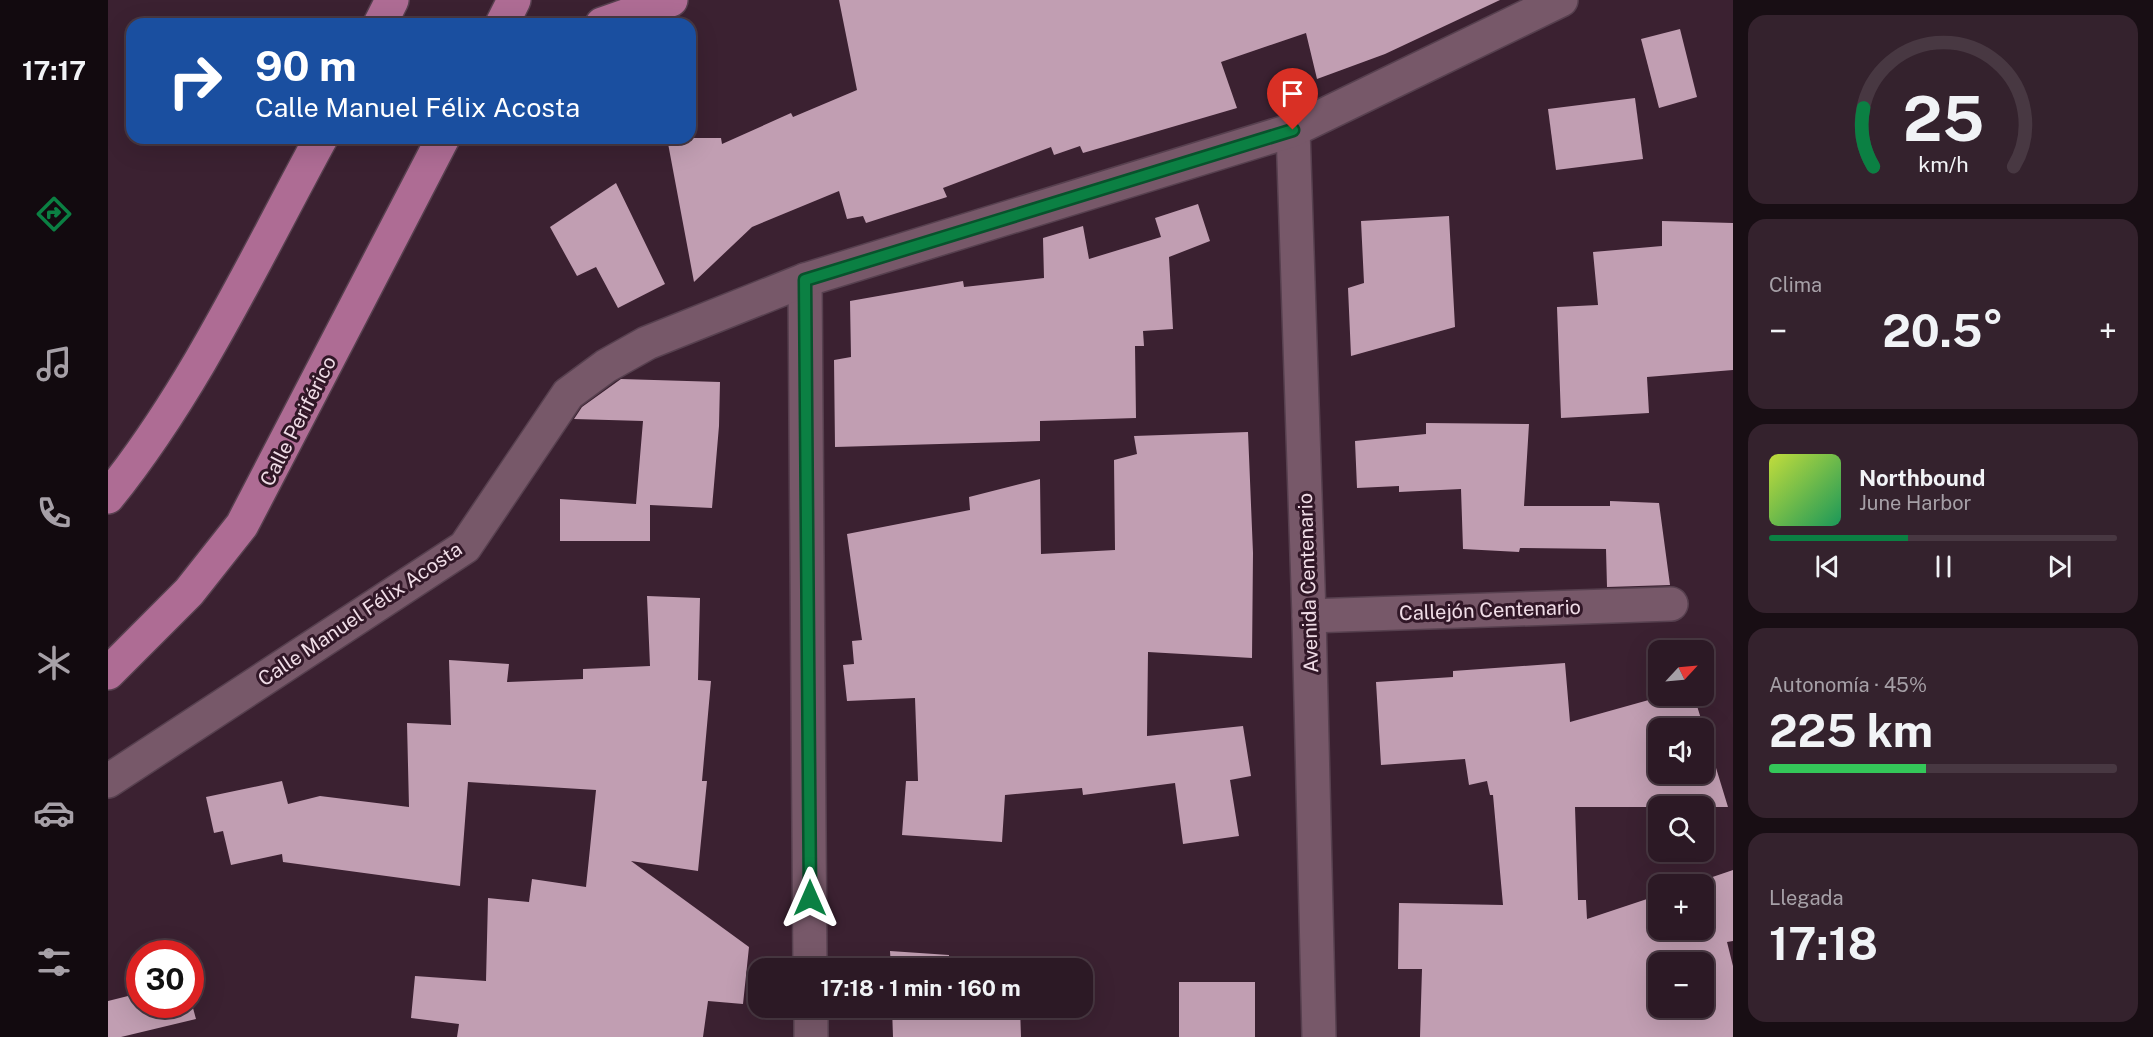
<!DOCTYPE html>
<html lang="es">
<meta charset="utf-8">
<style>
:root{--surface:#2c1925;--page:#34222d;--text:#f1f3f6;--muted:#a6a0a7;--line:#483842;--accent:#0b8043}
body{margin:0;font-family:"Public Sans",sans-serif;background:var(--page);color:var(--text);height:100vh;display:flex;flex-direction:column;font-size:22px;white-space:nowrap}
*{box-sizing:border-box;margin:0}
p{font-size:20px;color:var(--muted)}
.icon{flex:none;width:33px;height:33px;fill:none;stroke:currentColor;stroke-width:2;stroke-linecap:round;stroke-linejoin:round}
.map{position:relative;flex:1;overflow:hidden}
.details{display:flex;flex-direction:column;gap:15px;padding:15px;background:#180e14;width:420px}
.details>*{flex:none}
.hud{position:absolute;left:18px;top:18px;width:570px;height:126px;border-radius:18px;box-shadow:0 6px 24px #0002,0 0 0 2px var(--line);background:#1a4fa0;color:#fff;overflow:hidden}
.needle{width:39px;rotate:64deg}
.fabs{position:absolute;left:1540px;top:640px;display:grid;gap:12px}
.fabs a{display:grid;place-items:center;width:66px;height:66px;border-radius:12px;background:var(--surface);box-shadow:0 6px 24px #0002,0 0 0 2px var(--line);font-size:30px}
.speed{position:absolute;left:18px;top:940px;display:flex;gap:12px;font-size:30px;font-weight:700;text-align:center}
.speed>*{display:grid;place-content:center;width:78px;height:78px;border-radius:50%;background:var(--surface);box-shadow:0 6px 24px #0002,0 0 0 2px var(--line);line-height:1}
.speed .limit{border:9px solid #d22;background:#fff;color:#111}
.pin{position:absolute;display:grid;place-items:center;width:51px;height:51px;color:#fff;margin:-62px -26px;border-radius:50% 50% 50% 0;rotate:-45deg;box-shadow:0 0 6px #0007}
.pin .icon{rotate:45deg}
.me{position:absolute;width:66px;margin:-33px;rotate:0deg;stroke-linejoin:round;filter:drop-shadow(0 0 4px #0008)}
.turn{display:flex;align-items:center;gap:21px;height:126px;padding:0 30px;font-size:27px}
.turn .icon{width:78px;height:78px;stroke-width:2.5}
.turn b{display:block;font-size:42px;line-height:51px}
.big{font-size:45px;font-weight:700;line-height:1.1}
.details .tile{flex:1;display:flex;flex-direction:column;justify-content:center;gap:9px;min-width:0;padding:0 21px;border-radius:18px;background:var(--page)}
.details .dial{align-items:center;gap:0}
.dial svg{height:156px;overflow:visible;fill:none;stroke:var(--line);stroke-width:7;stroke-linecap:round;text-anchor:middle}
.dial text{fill:var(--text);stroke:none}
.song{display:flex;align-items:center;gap:18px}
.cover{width:72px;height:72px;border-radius:9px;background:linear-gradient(135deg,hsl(70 70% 55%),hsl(150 70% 35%))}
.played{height:6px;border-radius:3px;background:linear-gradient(90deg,var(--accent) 40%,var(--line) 40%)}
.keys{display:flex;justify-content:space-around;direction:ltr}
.heat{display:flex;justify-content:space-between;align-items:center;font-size:33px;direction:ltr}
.charge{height:9px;border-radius:4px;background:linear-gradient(90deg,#34c759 45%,var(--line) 0)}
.trip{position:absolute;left:640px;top:958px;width:345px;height:60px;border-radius:18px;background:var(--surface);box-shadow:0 6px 24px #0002,0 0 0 2px var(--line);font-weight:700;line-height:60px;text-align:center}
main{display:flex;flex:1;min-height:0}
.tab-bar{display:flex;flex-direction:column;width:108px;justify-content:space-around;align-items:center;background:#120a0f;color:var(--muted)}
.tab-bar .icon{width:42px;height:42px}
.tab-bar .current{color:var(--accent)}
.tab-bar b{font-size:27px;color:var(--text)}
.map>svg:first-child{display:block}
</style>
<main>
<nav class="tab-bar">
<b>17:17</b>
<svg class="icon current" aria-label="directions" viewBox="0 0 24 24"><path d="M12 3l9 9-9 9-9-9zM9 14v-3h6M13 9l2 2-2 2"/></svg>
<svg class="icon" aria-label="music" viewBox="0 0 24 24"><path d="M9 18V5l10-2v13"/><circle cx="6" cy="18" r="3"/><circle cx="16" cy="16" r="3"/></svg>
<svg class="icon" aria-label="phone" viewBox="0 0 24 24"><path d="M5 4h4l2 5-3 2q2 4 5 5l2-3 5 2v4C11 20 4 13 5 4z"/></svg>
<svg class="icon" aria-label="climate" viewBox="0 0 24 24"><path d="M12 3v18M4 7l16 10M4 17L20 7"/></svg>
<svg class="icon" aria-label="car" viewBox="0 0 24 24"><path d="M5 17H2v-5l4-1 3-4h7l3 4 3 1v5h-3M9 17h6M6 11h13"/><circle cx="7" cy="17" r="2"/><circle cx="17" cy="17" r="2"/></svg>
<svg class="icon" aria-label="filters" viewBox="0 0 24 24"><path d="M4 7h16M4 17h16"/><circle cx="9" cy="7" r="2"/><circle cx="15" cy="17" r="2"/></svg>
</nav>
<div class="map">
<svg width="1625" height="1037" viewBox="0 0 1625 1037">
<rect width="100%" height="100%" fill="#3b2131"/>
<g fill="#c19eb2" fill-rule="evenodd">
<polygon points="731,0 1392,0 1277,54 1209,79 1198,33 1113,62 1129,108 975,153 972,146 946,155 943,147 835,188 839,197 758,223 755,216 739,219 731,191 644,227 586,282 559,138 613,138 614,144 683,113 685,117 749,90"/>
<polygon points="1572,29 1589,97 1551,108 1533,39"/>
<polygon points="1527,98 1535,159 1448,170 1440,109"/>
<polygon points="508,183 557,284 510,308 488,267 469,276 442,227"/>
<polygon points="1090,204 1102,241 1061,257 1065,329 1035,331 1036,346 1027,346 1028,418 932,421 932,441 727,447 726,360 743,357 742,301 855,281 856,287 936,278 935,238 975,226 981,259 1053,237 1047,218"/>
<polygon points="1341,216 1347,327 1243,356 1240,288 1256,283 1253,221"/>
<polygon points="1554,221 1625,223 1625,370 1539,377 1541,413 1453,418 1449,307 1490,305 1485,252 1554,246"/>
<polygon points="513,379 612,382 611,426 604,508 542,505 542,541 452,541 452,499 528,504 535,421 466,419 474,407"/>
<polygon points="1318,423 1421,424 1416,506 1502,506 1502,501 1551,503 1562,585 1499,587 1498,549 1412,548 1411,552 1355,549 1353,489 1291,492 1291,486 1249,488 1247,441 1318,434"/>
<polygon points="1140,432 1145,553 1144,658 1040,652 1039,736 1135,726 1143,776 1122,780 1131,836 1075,844 1067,783 975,795 974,788 897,795 894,842 794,835 798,781 810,781 807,698 739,701 735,665 746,664 744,641 754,640 739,534 862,510 861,497 932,479 933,554 1007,550 1006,460 1029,454 1026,436"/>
<polygon points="539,596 592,598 590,680 603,681 594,781 599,781 590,871 523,861 641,947 635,1004 600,1001 595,1037 349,1037 351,1024 303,1018 307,976 378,981 380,898 421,902 424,879 478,887 488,790 360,782 352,886 175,862 174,854 123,865 115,831 106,833 98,797 174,781 180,804 212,796 301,807 299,723 343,725 341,660 401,664 399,682 475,679 475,669 542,666"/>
<path d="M1457,663l5,59 93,-26h31l34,111h-153l3,93h8l1,19 72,-24v35h45v-45h-15l44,-15v71l-6,1 6,24v71h-313l2,-68h-24l1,-66 104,2 -10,-110h-3l-3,-14 -18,4 -4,-26 -84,6 -5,-83 77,-5v-6zM1551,729h45v45h-45zM1551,963h45v45h-45z"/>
<polygon points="782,951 841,955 841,966 879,961 881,969 783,969"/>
<rect x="1071" y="982" width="76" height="55"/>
<polygon points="32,993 32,1005 82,1005 82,997 88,1019 13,1037 0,1037 0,1001"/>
<polygon points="784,1008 912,1008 913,1037 785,1037"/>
</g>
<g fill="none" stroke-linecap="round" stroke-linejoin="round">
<g stroke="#57404f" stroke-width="36">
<g id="minor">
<polyline points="1185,130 1201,616 1211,1037"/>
<polyline points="697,280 702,969"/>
<polyline points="1201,616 1563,604"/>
<polyline points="0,781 357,547 460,394 498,366 539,343 697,280 1185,130 1453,0"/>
<polyline points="703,1008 703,1037"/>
</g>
</g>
<g stroke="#57404f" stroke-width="36">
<g id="trunk">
<polyline points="272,24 284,0"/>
<polyline points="394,24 406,0"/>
<polyline points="494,24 563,0"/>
<path d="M0,497c87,-108 147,-238 213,-359"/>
<polyline points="0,673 81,592 134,525 335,138"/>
</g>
</g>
<use href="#minor" stroke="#775869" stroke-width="33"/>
<use href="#trunk" stroke="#ae6c94" stroke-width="33"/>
</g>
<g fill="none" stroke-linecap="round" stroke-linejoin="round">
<g stroke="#07532c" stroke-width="15">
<polyline id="route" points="702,898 697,280 1185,130"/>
</g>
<use href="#route" stroke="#0b8043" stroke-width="10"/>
</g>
<g text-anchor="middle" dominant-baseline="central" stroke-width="6" stroke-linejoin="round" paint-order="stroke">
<g font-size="20" fill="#f0dde7" stroke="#311727">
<text transform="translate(190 421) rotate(-63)">Calle Periférico</text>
<text transform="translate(1200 583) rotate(-92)">Avenida Centenario</text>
<text transform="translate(1382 610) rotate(-2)">Callejón Centenario</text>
<text transform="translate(252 614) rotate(-34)">Calle Manuel Félix Acosta</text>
</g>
</g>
</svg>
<div class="fabs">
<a><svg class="needle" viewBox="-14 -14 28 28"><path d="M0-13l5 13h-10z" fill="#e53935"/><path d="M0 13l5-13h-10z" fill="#a6a0a7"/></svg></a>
<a><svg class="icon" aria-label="sound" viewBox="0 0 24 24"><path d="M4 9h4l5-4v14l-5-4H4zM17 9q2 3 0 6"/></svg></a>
<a><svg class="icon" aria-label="search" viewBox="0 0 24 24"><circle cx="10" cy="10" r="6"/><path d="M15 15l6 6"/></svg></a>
<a>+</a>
<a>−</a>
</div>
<div class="speed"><div class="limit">30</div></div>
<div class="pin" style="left:1185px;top:130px;background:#d93025"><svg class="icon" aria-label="arrive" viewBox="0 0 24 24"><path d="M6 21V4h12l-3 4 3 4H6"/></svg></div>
<svg class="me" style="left:702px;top:898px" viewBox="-20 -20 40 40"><path d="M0-17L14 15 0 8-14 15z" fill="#0b8043" stroke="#fff" stroke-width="4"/></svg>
<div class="trip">17:18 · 1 min · 160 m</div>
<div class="hud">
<div class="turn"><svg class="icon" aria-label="right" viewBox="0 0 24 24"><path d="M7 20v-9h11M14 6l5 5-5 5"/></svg><div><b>90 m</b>Calle Manuel Félix Acosta</div></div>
</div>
</div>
<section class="details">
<div class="tile dial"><svg viewBox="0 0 100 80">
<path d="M14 69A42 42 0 1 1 86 69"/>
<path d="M14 69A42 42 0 0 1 9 39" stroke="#0b8043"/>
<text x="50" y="56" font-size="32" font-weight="700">25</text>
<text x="50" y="72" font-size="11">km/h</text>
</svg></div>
<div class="tile"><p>Clima</p>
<div class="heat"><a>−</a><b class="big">20.5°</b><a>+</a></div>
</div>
<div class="tile">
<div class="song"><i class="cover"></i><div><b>Northbound</b><p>June Harbor</p></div></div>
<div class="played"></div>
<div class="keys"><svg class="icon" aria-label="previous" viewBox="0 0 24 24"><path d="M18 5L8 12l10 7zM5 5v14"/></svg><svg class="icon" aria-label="pause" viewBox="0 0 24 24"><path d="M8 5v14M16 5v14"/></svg><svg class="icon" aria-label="next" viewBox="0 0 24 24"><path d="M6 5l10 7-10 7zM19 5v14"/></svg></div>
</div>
<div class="tile"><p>Autonomía · 45%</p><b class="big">225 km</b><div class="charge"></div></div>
<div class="tile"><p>Llegada</p><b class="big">17:18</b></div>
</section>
</main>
